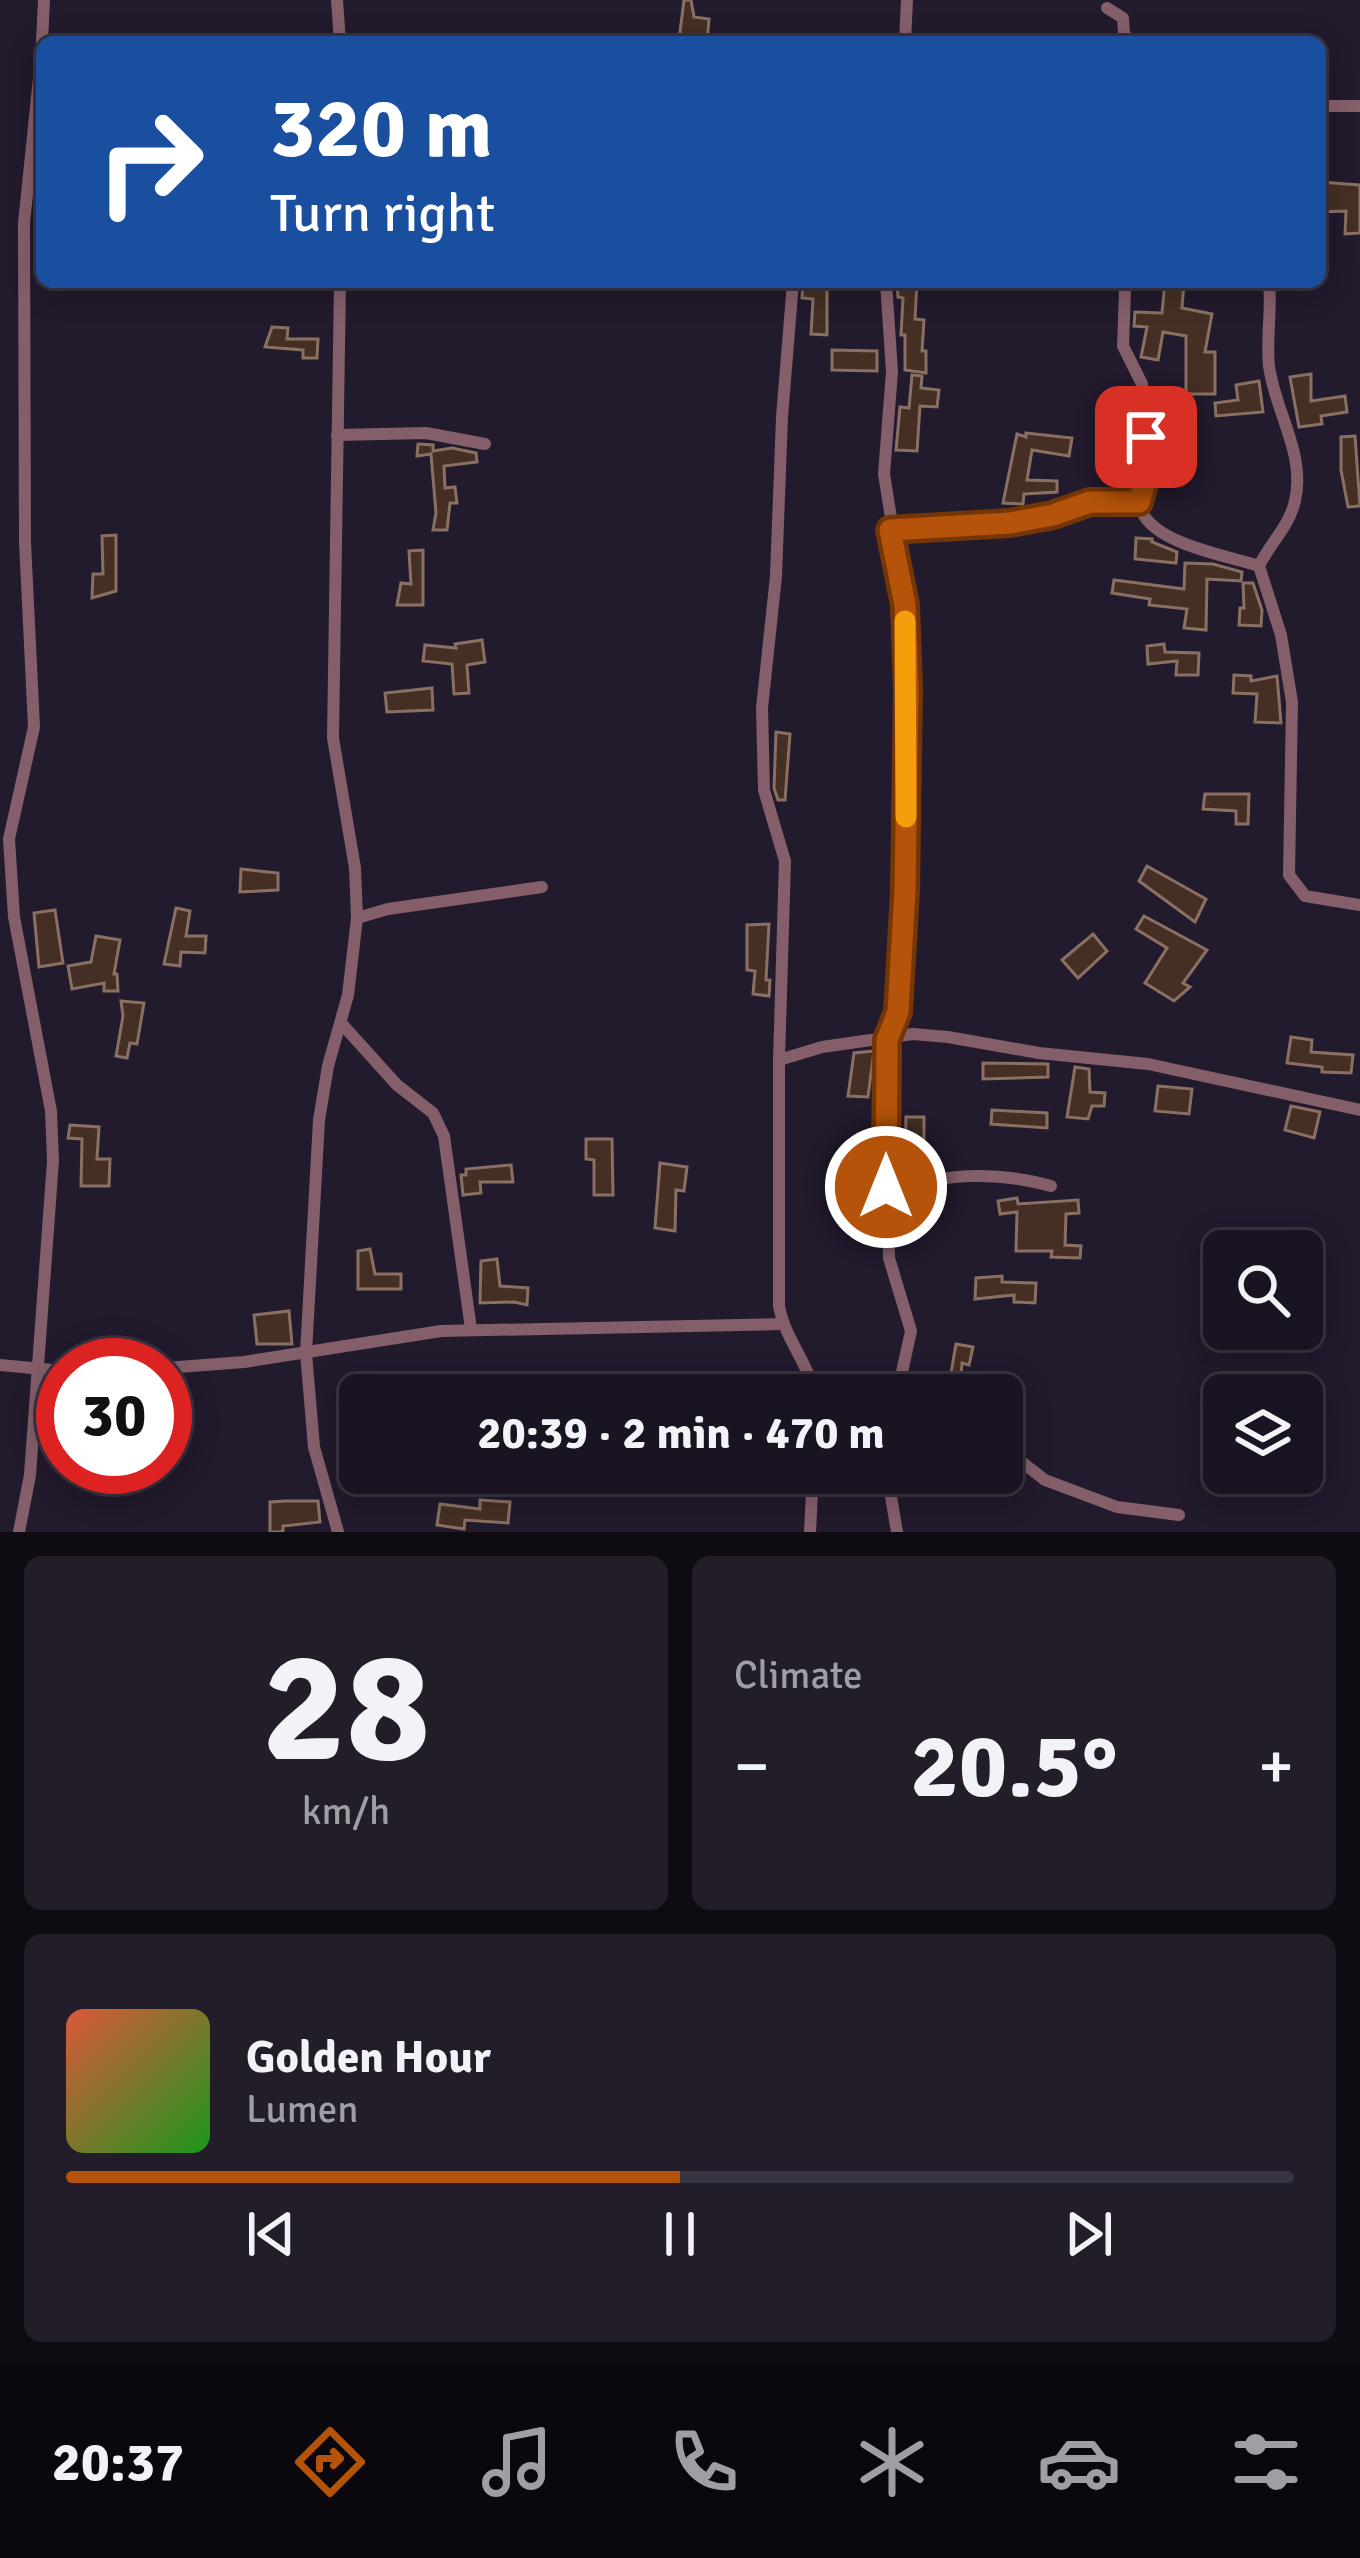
<!DOCTYPE html>
<meta charset="utf-8">
<style>
:root{--surface:#1a1422;--page:#231d2a;--text:#f1f3f6;--muted:#9f9ea5;--line:#383340;--accent:#b45309}
body{margin:0;font-family:Signika,sans-serif;background:var(--page);color:var(--text);height:100vh;display:flex;flex-direction:column;font-size:45px;white-space:nowrap}
*{box-sizing:border-box;margin:0}
p{font-size:39px;color:var(--muted)}
.icon{flex:none;width:66px;height:66px;fill:none;stroke:currentColor;stroke-width:2;stroke-linecap:round;stroke-linejoin:round}
.map{position:relative;height:1532px;overflow:hidden}
.details{display:flex;flex-direction:column;gap:24px;padding:24px;background:#0e0b13;flex:1}
.details>*{flex:none}
.guide{position:absolute;left:36px;top:36px;width:1290px;height:252px;border-radius:18px;box-shadow:0 6px 30px #0003,0 0 0 3px var(--line);background:#1a4fa0;color:#fff;overflow:hidden}
.controls{position:absolute;left:1203px;top:1230px;display:grid;gap:24px}
.controls a{display:grid;place-items:center;width:120px;height:120px;border-radius:18px;background:var(--surface);box-shadow:0 6px 30px #0003,0 0 0 3px var(--line);font-size:60px}
.speed{position:absolute;left:36px;top:1338px;display:flex;gap:24px;font-size:60px;font-weight:700;text-align:center}
.speed>*{display:grid;place-content:center;width:156px;height:156px;border-radius:50%;background:var(--surface);box-shadow:0 6px 30px #0003,0 0 0 3px var(--line);line-height:1}
.speed .limit{border:18px solid #d22;background:#fff;color:#111}
.pin{position:absolute;display:grid;place-items:center;width:102px;height:102px;color:#fff;margin:-51px;border-radius:24px;box-shadow:0 6px 18px #0006}
.me{position:absolute;width:132px;margin:-66px;rotate:0deg;stroke-linejoin:round;filter:drop-shadow(0 0 9px #0008)}
.turn{display:flex;align-items:center;gap:42px;height:252px;padding:0 36px;font-size:54px}
.turn .icon{width:156px;height:156px;stroke-width:2.5}
.turn b{display:block;font-size:84px;line-height:102px}
.big{font-size:90px;font-weight:800;line-height:1.1}
.details .widget{flex:1;display:flex;flex-direction:column;justify-content:center;gap:18px;min-width:0;padding:0 42px;border-radius:18px;background:var(--page)}
.details .dial{align-items:center;gap:0}
.dial b{font-size:156px;line-height:1}
.song{display:flex;align-items:center;gap:36px}
.cover{width:144px;height:144px;border-radius:18px;background:linear-gradient(135deg,hsl(10 70% 55%),hsl(120 70% 35%))}
.played{height:12px;border-radius:6px;background:linear-gradient(90deg,var(--accent) 50%,var(--line) 50%)}
.keys{display:flex;justify-content:space-around;direction:ltr}
.heat{display:flex;justify-content:space-between;align-items:center;font-size:66px;direction:ltr}
.details .tiles{flex:1;display:grid;gap:24px;grid-template-columns:1fr 1fr}
.widget:last-child{grid-column:span 2}
.trip{position:absolute;left:339px;top:1374px;width:684px;height:120px;border-radius:18px;background:var(--surface);box-shadow:0 6px 30px #0003,0 0 0 3px var(--line);font-weight:800;line-height:120px;text-align:center}
.menu{display:flex;height:192px;justify-content:space-around;align-items:center;background:#0a080e;color:var(--muted)}
.menu .icon{width:84px;height:84px}
.menu .selected{color:var(--accent)}
.menu b{font-size:54px;color:var(--text)}
.map>svg:first-child{display:block}
</style>
<div class="map">
<svg width="1360" height="1532" viewBox="0 0 1360 1532">
<rect width="100%" height="100%" fill="#221a2d"/>
<g fill="#452f24" stroke="#897063" stroke-width="3">
<polygon points="684,0 691,0 694,17 709,19 707,42 679,40"/>
<polygon points="1320,182 1360,185 1360,233 1345,234 1346,211 1320,212"/>
<polygon points="803,282 827,282 827,335 811,334 813,299 802,298"/>
<polygon points="897,282 917,282 915,319 924,320 922,351 926,351 926,373 905,370 905,335 901,335 903,298 898,297"/>
<polygon points="1165,282 1184,282 1182,308 1212,314 1205,352 1215,352 1215,394 1186,394 1186,336 1163,332 1158,360 1141,357 1147,327 1134,326 1135,312 1162,313"/>
<polygon points="272,327 288,328 287,339 318,339 317,358 303,358 303,350 265,347"/>
<polygon points="832,350 877,351 877,371 832,370"/>
<polygon points="1311,374 1311,401 1345,396 1347,412 1321,416 1322,424 1299,427 1290,377"/>
<polygon points="912,375 922,376 921,388 939,390 937,407 920,406 917,451 896,450 900,407 909,408"/>
<polygon points="1259,381 1263,412 1216,416 1215,403 1238,400 1236,385"/>
<polygon points="1026,433 1072,438 1069,456 1032,450 1027,480 1057,481 1057,492 1024,494 1023,504 1003,503 1017,434 1026,437"/>
<polygon points="1355,436 1360,506 1348,507 1341,470 1341,437"/>
<polygon points="418,444 433,445 433,451 452,448 476,453 477,462 444,466 445,488 455,487 457,503 450,503 447,530 433,530 436,513 431,454 417,456"/>
<polygon points="116,535 116,591 92,598 93,574 103,574 102,536"/>
<polygon points="1136,538 1152,539 1152,542 1177,552 1176,563 1135,559"/>
<polygon points="423,550 423,605 397,605 401,583 411,584 409,551"/>
<polygon points="1185,563 1213,564 1242,572 1241,581 1207,579 1206,630 1184,628 1187,609 1149,605 1150,599 1112,593 1114,580 1184,589"/>
<polygon points="1243,583 1253,583 1262,610 1261,626 1239,625 1240,608 1244,608"/>
<polygon points="482,640 485,662 467,665 469,693 454,694 452,664 423,661 425,645 456,648 455,644"/>
<polygon points="1164,644 1165,652 1199,653 1198,675 1176,675 1177,661 1148,664 1147,646"/>
<polygon points="1234,675 1251,676 1251,681 1277,676 1281,723 1255,722 1257,694 1233,693"/>
<polygon points="432,688 433,710 387,712 385,693"/>
<polygon points="776,732 790,734 785,800 778,800 774,788"/>
<polygon points="1205,794 1249,794 1248,824 1236,824 1236,811 1203,809"/>
<polygon points="1147,866 1206,899 1195,922 1139,881"/>
<polygon points="241,869 278,873 278,890 240,892"/>
<polygon points="176,908 190,911 186,936 206,936 205,953 181,952 180,966 164,964"/>
<polygon points="55,910 63,963 39,967 34,913"/>
<polygon points="1144,916 1207,950 1183,983 1190,987 1174,1001 1145,983 1167,948 1136,929"/>
<polygon points="769,924 766,980 770,980 769,996 753,994 755,971 747,970 747,925"/>
<polygon points="1093,934 1107,951 1078,978 1062,960"/>
<polygon points="96,936 120,940 114,974 117,974 118,991 104,991 104,983 72,989 68,966 91,962"/>
<polygon points="121,1001 144,1003 137,1044 130,1043 127,1058 116,1056 123,1016"/>
<polygon points="1291,1037 1312,1040 1311,1052 1353,1055 1351,1073 1322,1072 1322,1067 1287,1063"/>
<polygon points="874,1051 868,1097 848,1096 854,1053"/>
<polygon points="983,1063 1048,1064 1048,1077 983,1079"/>
<polygon points="1075,1067 1089,1069 1090,1092 1105,1093 1104,1106 1092,1106 1088,1119 1067,1117"/>
<polygon points="1158,1086 1192,1089 1189,1114 1155,1111"/>
<polygon points="1291,1106 1320,1112 1314,1138 1285,1130"/>
<polygon points="992,1110 1047,1113 1047,1128 991,1124"/>
<polygon points="906,1117 924,1117 924,1171 899,1170 901,1153 905,1153"/>
<polygon points="70,1125 99,1127 97,1159 110,1159 109,1186 81,1186 82,1139 68,1138"/>
<polygon points="586,1139 612,1139 613,1195 594,1195 594,1160 586,1159"/>
<polygon points="660,1163 687,1167 684,1191 676,1190 675,1231 655,1228"/>
<polygon points="511,1165 513,1182 480,1182 481,1193 463,1195 461,1175 466,1175 466,1169"/>
<polygon points="1017,1198 1018,1204 1078,1200 1079,1213 1066,1214 1065,1245 1081,1246 1080,1258 1051,1257 1052,1251 1016,1251 1017,1212 1000,1214 998,1201"/>
<polygon points="370,1249 375,1274 401,1274 401,1289 358,1289 358,1251"/>
<polygon points="497,1259 500,1286 528,1288 527,1305 514,1302 480,1303 481,1261"/>
<polygon points="1002,1276 1002,1282 1036,1283 1035,1303 1014,1302 1014,1295 975,1299 976,1278"/>
<polygon points="289,1311 292,1344 257,1344 254,1315"/>
<polygon points="956,1344 973,1347 969,1365 962,1363 960,1391 953,1388 954,1395 941,1395 942,1380 950,1379"/>
<polygon points="480,1500 510,1502 508,1523 465,1520 464,1529 437,1525 440,1504 480,1509"/>
<polygon points="286,1501 318,1501 320,1522 283,1526 283,1532 270,1532 270,1502"/>
</g>
<g fill="none" stroke-linecap="round" stroke-linejoin="round">
<g stroke="#845f6a" stroke-width="12">
<polyline points="337,0 340,42"/>
<polyline points="1107,8 1123,18 1124,33 1130,42"/>
<polyline points="42,42 44,0"/>
<polyline points="905,42 907,0"/>
<polyline points="1320,106 1360,106"/>
<polyline points="886,282 892,372 884,474 905,605 908,689 903,947 898,1012 887,1040 889,1258 911,1331 897,1395"/>
<path d="M1269,282c3,28 -3,56 0,84 6,46 37,88 26,135 -6,26 -25,42 -36,65l22,69 11,67 -3,173 16,21 55,9"/>
<polyline points="1125,291 1123,346 1142,384 1148,459 1139,502"/>
<polyline points="337,435 426,433 485,444"/>
<path d="M890,530l120,-7 43,-8 37,-13h49c5,41 87,53 120,64"/>
<polyline points="357,918 388,909 542,887"/>
<polyline points="341,1023 397,1085 433,1113 444,1136 471,1329"/>
<polyline points="779,1060 785,861 764,790 762,708 776,576 782,417 793,282"/>
<path d="M887,1188c60,-12 103,-19 164,-2"/>
<polyline points="0,1365 63,1371"/>
<polyline points="165,1368 244,1362 441,1331 783,1324"/>
<path d="M816,1395c-8,-32 -31,-56 -37,-89v-246l43,-13 91,-13 35,3 91,16 109,11 212,46"/>
<polyline points="1002,1447 1045,1480 1117,1507 1179,1515"/>
<polyline points="887,1473 897,1532"/>
<polyline points="19,1532 30,1475 53,1161 51,1111 14,917 9,839 34,727 25,542 24,223 42,49"/>
<polyline points="338,1532 314,1447 306,1353 319,1120 328,1066 348,995 357,918 355,868 333,738 340,282"/>
<polyline points="810,1532 813,1473"/>
</g>
</g>
<g fill="none" stroke-linecap="round" stroke-linejoin="round">
<g stroke="#753606" stroke-width="30">
<polyline id="route" points="886,1187 887,1040 898,1012 905,891 908,689 905,605 890,530 1010,523 1053,515 1090,502 1139,502 1147,475 1146,437"/>
</g>
<use href="#route" stroke="#b45309" stroke-width="21"/>
<polyline stroke="#f59e0b" stroke-width="21" points="905,621 906,817"/>
</g>
</svg>
<div class="controls">
<a><svg class="icon" aria-label="search" viewBox="0 0 24 24"><circle cx="10" cy="10" r="6"/><path d="M15 15l6 6"/></svg></a>
<a><svg class="icon" aria-label="layers" viewBox="0 0 24 24"><path d="M12 4l9 5-9 5-9-5zM3 14l9 5 9-5"/></svg></a>
</div>
<div class="speed"><div class="limit">30</div></div>
<div class="pin" style="left:1146px;top:437px;background:#d93025"><svg class="icon" aria-label="arrive" viewBox="0 0 24 24"><path d="M6 21V4h12l-3 4 3 4H6"/></svg></div>
<svg class="me" style="left:886px;top:1187px" viewBox="-20 -20 40 40"><circle r="17" fill="#b45309" stroke="#fff" stroke-width="3"/><path d="M0-11L8 9 0 5-8 9z" fill="#fff"/></svg>
<div class="trip">20:39 · 2 min · 470 m</div>
<div class="guide">
<div class="turn"><svg class="icon" aria-label="right" viewBox="0 0 24 24"><path d="M7 20v-9h11M14 6l5 5-5 5"/></svg><div><b>320 m</b>Turn right</div></div>
</div>
</div>
<section class="details">
<div class="tiles">
<div class="widget dial"><b>28</b><p>km/h</p></div>
<div class="widget"><p>Climate</p>
<div class="heat"><a>−</a><b class="big">20.5°</b><a>+</a></div>
</div>
<div class="widget">
<div class="song"><i class="cover"></i><div><b>Golden Hour</b><p>Lumen</p></div></div>
<div class="played"></div>
<div class="keys"><svg class="icon" aria-label="previous" viewBox="0 0 24 24"><path d="M18 5L8 12l10 7zM5 5v14"/></svg><svg class="icon" aria-label="pause" viewBox="0 0 24 24"><path d="M8 5v14M16 5v14"/></svg><svg class="icon" aria-label="next" viewBox="0 0 24 24"><path d="M6 5l10 7-10 7zM19 5v14"/></svg></div>
</div>
</div>
</section>
<nav class="menu">
<b>20:37</b>
<svg class="icon selected" aria-label="directions" viewBox="0 0 24 24"><path d="M12 3l9 9-9 9-9-9zM9 14v-3h6M13 9l2 2-2 2"/></svg>
<svg class="icon" aria-label="music" viewBox="0 0 24 24"><path d="M9 18V5l10-2v13"/><circle cx="6" cy="18" r="3"/><circle cx="16" cy="16" r="3"/></svg>
<svg class="icon" aria-label="phone" viewBox="0 0 24 24"><path d="M5 4h4l2 5-3 2q2 4 5 5l2-3 5 2v4C11 20 4 13 5 4z"/></svg>
<svg class="icon" aria-label="climate" viewBox="0 0 24 24"><path d="M12 3v18M4 7l16 10M4 17L20 7"/></svg>
<svg class="icon" aria-label="car" viewBox="0 0 24 24"><path d="M5 17H2v-5l4-1 3-4h7l3 4 3 1v5h-3M9 17h6M6 11h13"/><circle cx="7" cy="17" r="2"/><circle cx="17" cy="17" r="2"/></svg>
<svg class="icon" aria-label="filters" viewBox="0 0 24 24"><path d="M4 7h16M4 17h16"/><circle cx="9" cy="7" r="2"/><circle cx="15" cy="17" r="2"/></svg>
</nav>
